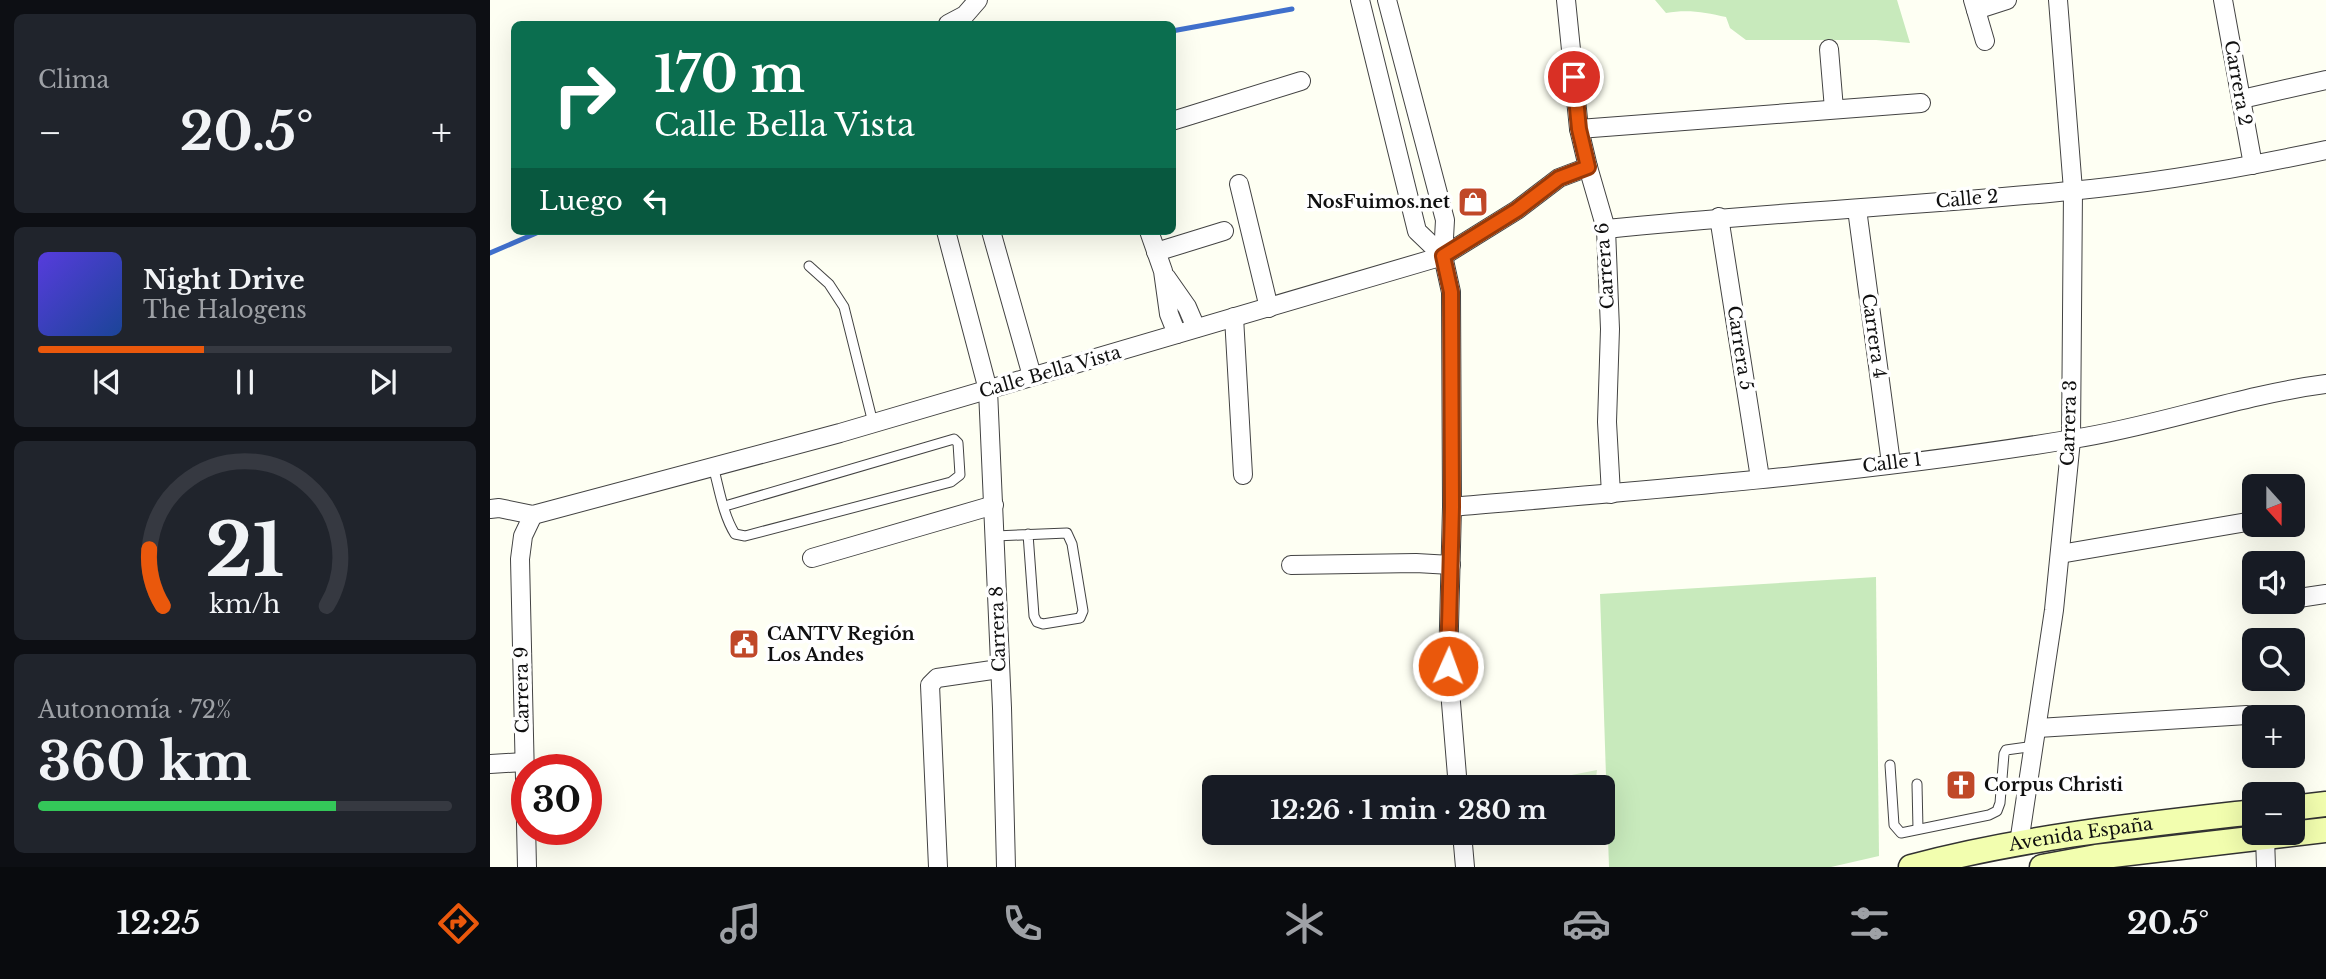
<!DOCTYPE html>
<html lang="es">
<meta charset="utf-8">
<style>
:root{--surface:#171b24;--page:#20242c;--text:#f1f3f6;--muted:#9ea1a6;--line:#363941;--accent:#ea580c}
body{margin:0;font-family:"Libre Baskerville",serif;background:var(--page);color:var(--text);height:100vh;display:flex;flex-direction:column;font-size:26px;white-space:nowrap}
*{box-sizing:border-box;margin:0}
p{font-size:23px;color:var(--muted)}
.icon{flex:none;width:38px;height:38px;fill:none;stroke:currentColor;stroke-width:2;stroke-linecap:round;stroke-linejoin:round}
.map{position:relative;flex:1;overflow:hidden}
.sheet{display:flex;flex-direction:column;gap:14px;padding:14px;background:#0d0f14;width:490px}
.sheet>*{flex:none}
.top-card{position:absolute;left:21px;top:21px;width:665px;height:214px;border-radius:10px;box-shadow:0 7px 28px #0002;background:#0b6e4f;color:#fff;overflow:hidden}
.needle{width:46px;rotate:159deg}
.fabs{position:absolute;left:1752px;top:474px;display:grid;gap:14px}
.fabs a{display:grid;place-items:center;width:63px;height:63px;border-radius:10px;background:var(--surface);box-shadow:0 7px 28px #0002;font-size:35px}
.speed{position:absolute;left:21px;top:754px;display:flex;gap:14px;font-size:35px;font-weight:700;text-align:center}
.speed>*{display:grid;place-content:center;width:91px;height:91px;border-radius:50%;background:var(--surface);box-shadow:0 7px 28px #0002;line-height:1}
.speed .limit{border:10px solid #d22;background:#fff;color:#111}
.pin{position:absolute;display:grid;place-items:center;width:60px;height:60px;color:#fff;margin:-30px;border:4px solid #fff;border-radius:50%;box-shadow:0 2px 7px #0007}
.me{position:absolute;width:77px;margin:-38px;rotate:2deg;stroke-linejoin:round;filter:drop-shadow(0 0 5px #0008)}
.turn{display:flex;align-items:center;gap:24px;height:147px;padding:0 28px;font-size:32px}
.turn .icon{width:91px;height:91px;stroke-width:2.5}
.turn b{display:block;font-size:49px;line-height:60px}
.then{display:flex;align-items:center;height:66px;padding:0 28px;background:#0003;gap:14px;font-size:26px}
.big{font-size:52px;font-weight:700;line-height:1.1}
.sheet .tile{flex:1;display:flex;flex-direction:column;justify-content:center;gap:10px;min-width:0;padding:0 24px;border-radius:10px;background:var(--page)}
.sheet .dial{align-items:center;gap:0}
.dial svg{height:182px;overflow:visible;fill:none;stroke:var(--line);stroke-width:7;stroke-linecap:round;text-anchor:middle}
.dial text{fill:var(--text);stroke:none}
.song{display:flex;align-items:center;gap:21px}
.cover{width:84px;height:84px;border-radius:10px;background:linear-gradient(135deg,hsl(250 70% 55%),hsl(220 70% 35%))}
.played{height:7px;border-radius:4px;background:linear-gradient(90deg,var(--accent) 40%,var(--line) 40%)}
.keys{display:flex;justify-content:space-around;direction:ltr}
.heat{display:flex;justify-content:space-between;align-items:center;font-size:38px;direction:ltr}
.charge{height:10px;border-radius:5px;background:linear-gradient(90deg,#34c759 72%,var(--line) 0)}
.trip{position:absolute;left:712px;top:775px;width:413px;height:70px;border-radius:10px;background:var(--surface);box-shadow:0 7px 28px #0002;font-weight:700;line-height:70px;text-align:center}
.dock{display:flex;height:112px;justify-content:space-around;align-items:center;background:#090b0e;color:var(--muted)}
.dock .icon{width:49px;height:49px}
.dock .on{color:var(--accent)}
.dock b{font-size:32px;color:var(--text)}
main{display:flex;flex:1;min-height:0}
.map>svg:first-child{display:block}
</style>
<main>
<section class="sheet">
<div class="tile"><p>Clima</p>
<div class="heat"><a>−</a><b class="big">20.5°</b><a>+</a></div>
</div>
<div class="tile">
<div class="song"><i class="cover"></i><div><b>Night Drive</b><p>The Halogens</p></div></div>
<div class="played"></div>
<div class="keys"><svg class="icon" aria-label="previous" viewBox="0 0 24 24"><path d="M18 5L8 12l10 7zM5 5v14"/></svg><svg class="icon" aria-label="pause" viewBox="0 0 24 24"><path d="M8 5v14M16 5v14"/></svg><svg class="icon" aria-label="next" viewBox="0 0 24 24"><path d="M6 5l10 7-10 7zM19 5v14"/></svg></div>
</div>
<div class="tile dial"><svg viewBox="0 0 100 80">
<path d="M14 69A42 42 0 1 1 86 69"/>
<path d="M14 69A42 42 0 0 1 8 44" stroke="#ea580c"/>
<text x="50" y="56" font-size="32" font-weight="700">21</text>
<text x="50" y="72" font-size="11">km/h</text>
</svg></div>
<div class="tile"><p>Autonomía · 72%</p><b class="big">360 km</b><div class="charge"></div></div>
</section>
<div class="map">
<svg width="1836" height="867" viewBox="0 0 1836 867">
<rect width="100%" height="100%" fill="#fefff3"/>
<g fill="#c8eabc">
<path d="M1165,0h242l13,43 -34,-3h-130l-16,-12 -4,-11c-21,-5 -39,-8 -60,-4z"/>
<polygon points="1386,577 1389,856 1341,867 1119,867 1110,594"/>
</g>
<g fill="#dcf1ce">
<polygon points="1107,770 1105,787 1041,787 1041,783"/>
<polygon points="1047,833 1098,833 1096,841 1049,844"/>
</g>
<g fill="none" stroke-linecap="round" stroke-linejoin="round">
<g stroke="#4070cc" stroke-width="5">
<polyline points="682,31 802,9"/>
<polyline points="0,253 51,231"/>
</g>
<g stroke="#434343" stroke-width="11">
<g id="lane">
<polyline points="319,266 339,284 354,307 383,423"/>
<path d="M223,466c6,22 10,49 22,68l10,2 206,-54 9,-7 -2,-32 -4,-4 -229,67"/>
<polyline points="505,536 577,533 582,544 593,611 590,618 553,624 547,622 544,616 538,534"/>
<polyline points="1400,765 1404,825 1411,833 1499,815 1507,811 1510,803 1514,754 1516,750 1545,746"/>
<polyline points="1427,784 1428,829"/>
</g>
</g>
<g stroke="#434343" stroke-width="20">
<g id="street">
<polyline points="870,0 927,231 953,256"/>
<polyline points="897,0 955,220 953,256 961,292 962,507 958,666 968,788"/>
<polyline points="1076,0 1089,129 1098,167 1116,229 1120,329 1117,422 1121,494"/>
<polyline points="1483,0 1495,41"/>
<polyline points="1733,0 1763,165"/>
<polyline points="1486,10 1517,0"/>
<polyline points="458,24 475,15 488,0"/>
<polyline points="1339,49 1344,109"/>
<polyline points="1752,99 1836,80"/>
<polyline points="682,121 811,81"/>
<polyline points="1089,129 1431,103"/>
<polyline points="749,184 779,308"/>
<polyline points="1367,209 1401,463"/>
<polyline points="1229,217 1270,478"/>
<path d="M1116,229c155,-16 310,-23 464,-38 86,-8 172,-23 256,-41"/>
<polyline points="456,231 498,390 512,708 516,867"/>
<polyline points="501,231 542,376"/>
<polyline points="659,231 673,271 679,314 687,334"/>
<polyline points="666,252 734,231"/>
<polyline points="676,277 697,307 706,328"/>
<polyline points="744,317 753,475"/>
<path d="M962,507c207,-18 416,-34 621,-68 85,-13 167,-44 253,-55"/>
<polyline points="0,509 9,508 43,515 350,433 953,256 1027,210 1069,178 1098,167"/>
<polyline points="1570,554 1757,522"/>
<polyline points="322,558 504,505"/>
<polyline points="801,565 926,563 961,565"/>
<polyline points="1802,599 1836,594"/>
<polyline points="1780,603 1785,602"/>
<polyline points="1548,728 1757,715"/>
<polyline points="0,764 34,762"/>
<polyline points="972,833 975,867"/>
<polyline points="1775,837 1776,867"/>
<polyline points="1529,843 1564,610 1581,440 1583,190 1568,0"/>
<polyline points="37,867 30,559 33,536 43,515"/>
<polyline points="448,867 440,685 447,678 509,669"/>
</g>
</g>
<g stroke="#323232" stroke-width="27">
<g id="secondary">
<polyline points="1802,808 1836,804"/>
<path id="s1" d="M1421,867c113,-30 228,-42 343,-55"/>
<polyline points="1552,867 1606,857 1836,830"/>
</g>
</g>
<use href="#lane" stroke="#fff" stroke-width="9"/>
<use href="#street" stroke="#fff" stroke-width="18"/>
<use href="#secondary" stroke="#f2feaf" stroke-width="24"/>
</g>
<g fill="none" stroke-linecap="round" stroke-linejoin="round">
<g stroke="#983908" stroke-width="18">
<polyline id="route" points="958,666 962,507 961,292 953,256 1027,210 1069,178 1098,167 1089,129 1084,77"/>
</g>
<use href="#route" stroke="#ea580c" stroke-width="12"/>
</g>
<defs>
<g id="shop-square" transform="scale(1.575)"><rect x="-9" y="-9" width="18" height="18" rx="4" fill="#c04828" stroke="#fff"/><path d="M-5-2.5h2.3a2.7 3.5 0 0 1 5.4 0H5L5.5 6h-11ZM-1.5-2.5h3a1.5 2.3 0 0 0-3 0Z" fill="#fff"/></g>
<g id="civic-square" transform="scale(1.575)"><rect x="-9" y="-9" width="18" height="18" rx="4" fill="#c04828" stroke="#fff"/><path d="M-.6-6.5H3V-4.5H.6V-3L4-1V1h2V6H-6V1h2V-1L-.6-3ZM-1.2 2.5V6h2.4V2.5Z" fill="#fff"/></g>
<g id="church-square" transform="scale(1.575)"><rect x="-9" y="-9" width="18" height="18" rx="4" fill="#c04828" stroke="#fff"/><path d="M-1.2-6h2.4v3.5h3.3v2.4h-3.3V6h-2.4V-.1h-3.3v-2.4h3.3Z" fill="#fff"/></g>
</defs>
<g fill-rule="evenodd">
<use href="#shop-square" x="983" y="202"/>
<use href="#civic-square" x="254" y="644"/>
<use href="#church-square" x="1471" y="785"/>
</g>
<g text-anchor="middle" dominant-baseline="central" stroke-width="7" stroke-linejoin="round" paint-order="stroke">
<g font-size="18" fill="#101010" stroke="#fff">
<text transform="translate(1748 83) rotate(80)">Carrera 2</text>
<text transform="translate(1477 199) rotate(-5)">Calle 2</text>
<text transform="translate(1115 266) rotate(-94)">Carrera 6</text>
<text transform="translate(1384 336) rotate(82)">Carrera 4</text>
<text transform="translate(1250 348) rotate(81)">Carrera 5</text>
<text transform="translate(560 372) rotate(-16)">Calle Bella Vista</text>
<text transform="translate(1579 423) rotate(-88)">Carrera 3</text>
<text transform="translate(1402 463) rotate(-7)">Calle 1</text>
<text transform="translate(508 629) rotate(-92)">Carrera 8</text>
<text transform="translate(32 690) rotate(-91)">Carrera 9</text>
<text stroke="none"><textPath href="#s1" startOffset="173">Avenida España</textPath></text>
</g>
<g font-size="18" font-weight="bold" fill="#101010" stroke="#fff" text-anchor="start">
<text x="960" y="202" text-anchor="end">NosFuimos.net</text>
<text x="277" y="634">CANTV Región<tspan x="277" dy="21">Los Andes</tspan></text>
<text x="1494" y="785">Corpus Christi</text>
</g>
</g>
</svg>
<div class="fabs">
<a><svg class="needle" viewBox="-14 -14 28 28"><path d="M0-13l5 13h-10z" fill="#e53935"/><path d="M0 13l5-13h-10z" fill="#9ea1a6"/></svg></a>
<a><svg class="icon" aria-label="sound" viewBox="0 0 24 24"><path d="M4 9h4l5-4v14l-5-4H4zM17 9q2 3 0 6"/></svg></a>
<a><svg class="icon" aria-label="search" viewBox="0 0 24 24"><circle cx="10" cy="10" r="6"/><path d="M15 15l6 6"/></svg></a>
<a>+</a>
<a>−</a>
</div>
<div class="speed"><div class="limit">30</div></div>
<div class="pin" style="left:1084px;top:77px;background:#d93025"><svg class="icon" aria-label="arrive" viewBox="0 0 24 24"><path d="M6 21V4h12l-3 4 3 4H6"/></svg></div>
<svg class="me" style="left:958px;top:666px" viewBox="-20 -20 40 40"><circle r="17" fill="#ea580c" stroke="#fff" stroke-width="3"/><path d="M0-11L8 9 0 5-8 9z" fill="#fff"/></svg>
<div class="trip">12:26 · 1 min · 280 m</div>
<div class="top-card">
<div class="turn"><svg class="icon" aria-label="right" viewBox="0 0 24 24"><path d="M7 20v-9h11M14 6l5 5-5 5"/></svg><div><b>170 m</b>Calle Bella Vista</div></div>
<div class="then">Luego<svg class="icon" aria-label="left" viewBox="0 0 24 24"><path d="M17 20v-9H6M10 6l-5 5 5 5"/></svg></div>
</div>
</div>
</main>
<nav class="dock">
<b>12:25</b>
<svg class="icon on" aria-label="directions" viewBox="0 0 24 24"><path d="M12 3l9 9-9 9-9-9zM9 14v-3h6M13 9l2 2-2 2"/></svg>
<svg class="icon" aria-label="music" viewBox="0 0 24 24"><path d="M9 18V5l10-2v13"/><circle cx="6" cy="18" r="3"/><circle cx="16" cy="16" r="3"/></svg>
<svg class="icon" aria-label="phone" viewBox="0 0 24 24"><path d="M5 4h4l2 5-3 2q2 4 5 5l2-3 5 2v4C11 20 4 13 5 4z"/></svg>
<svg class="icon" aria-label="climate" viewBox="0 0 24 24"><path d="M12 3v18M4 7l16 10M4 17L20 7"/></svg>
<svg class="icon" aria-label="car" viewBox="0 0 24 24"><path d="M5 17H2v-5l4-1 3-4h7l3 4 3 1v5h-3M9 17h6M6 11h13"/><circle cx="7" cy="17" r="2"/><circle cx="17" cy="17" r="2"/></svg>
<svg class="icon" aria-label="filters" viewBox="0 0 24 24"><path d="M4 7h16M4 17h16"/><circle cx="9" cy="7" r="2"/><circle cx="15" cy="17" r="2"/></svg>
<b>20.5°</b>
</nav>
